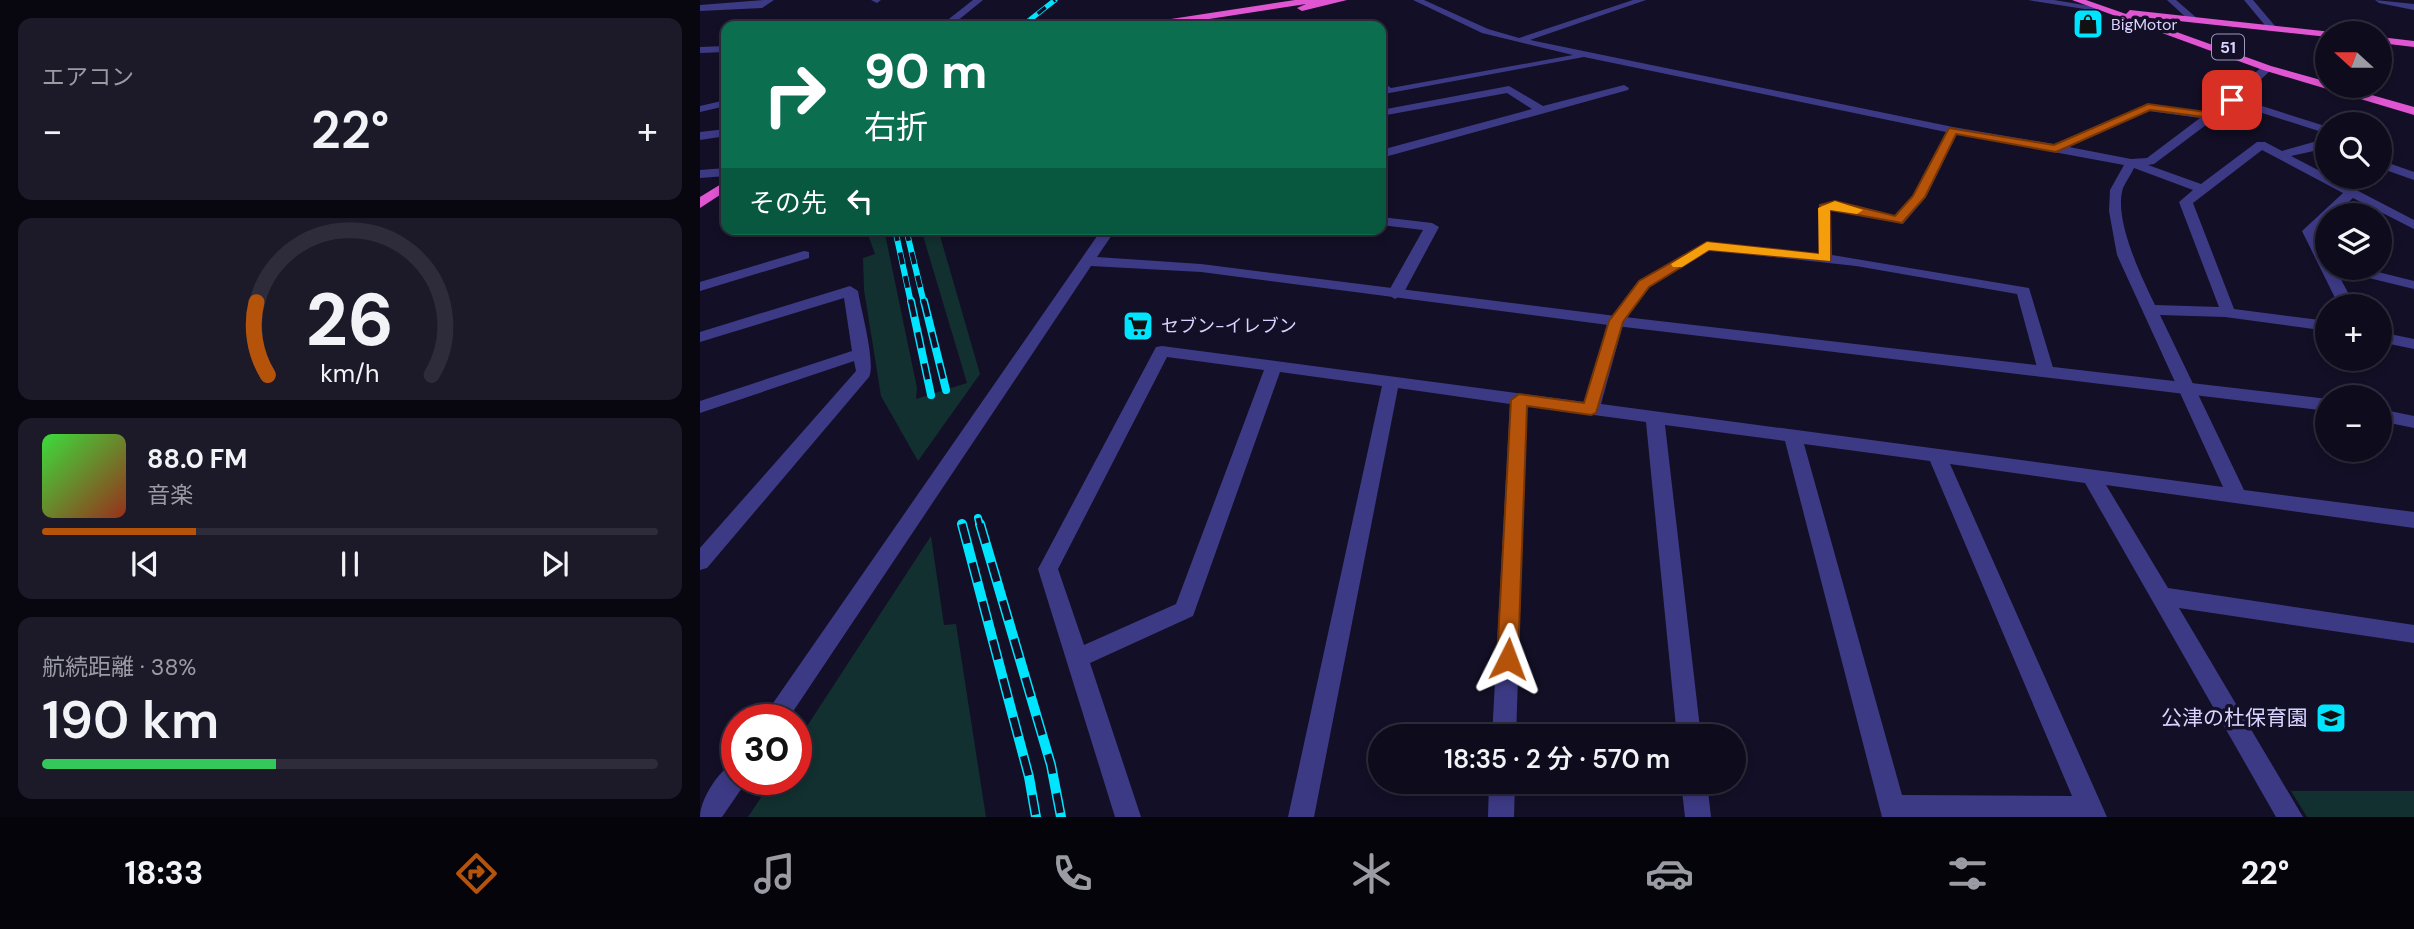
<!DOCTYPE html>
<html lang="ja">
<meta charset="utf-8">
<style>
:root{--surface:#0e0b1c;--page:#1c1929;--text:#f1f3f6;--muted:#9b9ba3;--line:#2e2b3b;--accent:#b45309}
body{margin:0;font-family:"DM Sans","Noto Sans JP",sans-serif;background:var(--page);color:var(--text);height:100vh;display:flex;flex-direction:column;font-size:26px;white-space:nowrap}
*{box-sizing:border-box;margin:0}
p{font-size:23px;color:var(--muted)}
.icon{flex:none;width:38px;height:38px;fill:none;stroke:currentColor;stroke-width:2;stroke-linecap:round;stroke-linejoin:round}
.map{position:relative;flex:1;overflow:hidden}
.sheet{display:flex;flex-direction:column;gap:18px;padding:18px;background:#08060f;width:700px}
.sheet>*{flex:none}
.guide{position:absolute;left:21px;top:21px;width:665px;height:214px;border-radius:14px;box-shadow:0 4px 10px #0003,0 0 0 2px var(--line);background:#0b6e4f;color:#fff;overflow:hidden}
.needle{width:46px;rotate:291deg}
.buttons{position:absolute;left:1615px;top:21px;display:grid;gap:14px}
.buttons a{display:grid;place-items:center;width:77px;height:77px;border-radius:50%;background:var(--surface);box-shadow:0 4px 10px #0003,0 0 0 2px var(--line);font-size:35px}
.speed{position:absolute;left:21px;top:704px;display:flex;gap:14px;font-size:35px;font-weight:700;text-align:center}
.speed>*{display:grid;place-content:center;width:91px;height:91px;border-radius:50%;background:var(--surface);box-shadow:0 4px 10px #0003,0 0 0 2px var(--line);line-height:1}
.speed .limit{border:10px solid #d22;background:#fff;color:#111}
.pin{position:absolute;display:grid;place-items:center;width:60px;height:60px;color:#fff;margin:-30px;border-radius:14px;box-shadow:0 4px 10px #0006}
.me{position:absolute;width:77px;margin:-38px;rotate:3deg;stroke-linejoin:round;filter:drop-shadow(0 0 5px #0008)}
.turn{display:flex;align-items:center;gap:24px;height:147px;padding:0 28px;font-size:32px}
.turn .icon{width:91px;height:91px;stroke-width:2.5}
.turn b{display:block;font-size:49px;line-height:60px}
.then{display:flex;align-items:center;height:66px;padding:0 28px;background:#0003;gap:14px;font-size:26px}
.big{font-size:52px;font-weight:600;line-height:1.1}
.sheet .card{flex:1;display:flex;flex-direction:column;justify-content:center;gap:10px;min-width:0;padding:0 24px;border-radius:14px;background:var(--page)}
.sheet .dial{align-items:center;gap:0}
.dial svg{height:182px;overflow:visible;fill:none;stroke:var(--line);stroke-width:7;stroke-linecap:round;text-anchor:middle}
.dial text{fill:var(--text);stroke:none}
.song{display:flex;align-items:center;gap:21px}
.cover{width:84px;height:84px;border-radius:10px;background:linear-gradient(135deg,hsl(120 70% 55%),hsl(10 70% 35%))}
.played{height:7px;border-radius:4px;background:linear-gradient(90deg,var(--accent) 25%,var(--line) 25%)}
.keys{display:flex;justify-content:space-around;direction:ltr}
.heat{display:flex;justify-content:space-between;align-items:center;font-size:38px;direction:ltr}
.charge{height:10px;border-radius:5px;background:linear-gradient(90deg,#34c759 38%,var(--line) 0)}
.trip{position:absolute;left:668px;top:724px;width:378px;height:70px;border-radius:35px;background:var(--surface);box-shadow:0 4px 10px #0003,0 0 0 2px var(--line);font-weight:600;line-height:70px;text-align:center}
.dock{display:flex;height:112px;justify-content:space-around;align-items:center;background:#06040b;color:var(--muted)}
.dock .icon{width:49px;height:49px}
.dock .active{color:var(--accent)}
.dock b{font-size:32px;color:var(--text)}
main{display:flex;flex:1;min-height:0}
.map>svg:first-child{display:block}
</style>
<main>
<section class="sheet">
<div class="card"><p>エアコン</p>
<div class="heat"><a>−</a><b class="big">22°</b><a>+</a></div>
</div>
<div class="card dial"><svg viewBox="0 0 100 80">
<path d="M14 69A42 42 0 1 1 86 69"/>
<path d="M14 69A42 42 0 0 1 9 37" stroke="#b45309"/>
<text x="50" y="56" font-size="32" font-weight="700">26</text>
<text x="50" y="72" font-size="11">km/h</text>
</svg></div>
<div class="card">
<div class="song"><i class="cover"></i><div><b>88.0 FM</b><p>音楽</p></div></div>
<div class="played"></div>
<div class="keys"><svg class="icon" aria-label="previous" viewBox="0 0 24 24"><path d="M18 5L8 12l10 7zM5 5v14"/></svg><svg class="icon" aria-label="pause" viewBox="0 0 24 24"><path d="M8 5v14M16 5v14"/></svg><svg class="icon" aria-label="next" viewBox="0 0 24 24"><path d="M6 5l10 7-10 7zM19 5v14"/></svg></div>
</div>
<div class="card"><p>航続距離 · 38%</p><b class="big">190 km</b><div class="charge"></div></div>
</section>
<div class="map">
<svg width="1714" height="817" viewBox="0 0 1714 817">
<rect width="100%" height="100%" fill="#130f26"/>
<g fill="#12302f">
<polygon points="166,229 184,229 217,388 216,399 267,383 221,229 238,229 280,374 218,461 181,396 164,290 163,258 175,254"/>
<polygon points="231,536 244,625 256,624 286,817 48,817 73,779 96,779 96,743"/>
<polygon points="1591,791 1714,791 1714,817 1607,817"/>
</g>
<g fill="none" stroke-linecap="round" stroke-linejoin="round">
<g fill="#3d3a85" fill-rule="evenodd">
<polygon points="64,0 74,0 62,8 0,11 0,5"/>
<polygon points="171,0 181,0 177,3"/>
<path d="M713,0h11l64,29 31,9 114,-38h13l-116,40 423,87 101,17 94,-40 60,9 55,-47h8v4l-31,29 88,28v7l-94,-30 -80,60 -6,1 53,19 56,-42h8l17,9 46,-13v8l-5,3 -32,7 123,64v9l-61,-31 -19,17h-6v6l-12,11 12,21v15h7l20,38h-16l-37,-75 41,-38 -81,-43 -69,53 41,106 94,12v10l-103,-14 -65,-2 84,175 170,22v16l-308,-43 62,103 246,37v18l-235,-35 124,209h-27l-191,-334 -135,-19 157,353h-225l-97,-376 -120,-16 36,312h-24l-31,-315 -119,-16 -11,331h-24l18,-333 -112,-16 -84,429h-26l94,-431 -102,-14 -87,244 -103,47 51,154h-26l-77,-248 118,-222 6,-1 423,56 23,-81 31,-40 68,-39 111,12 1,-49 16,-4 60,15 18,-20 33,-64 -362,-75 -200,37 -3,-4v-9l10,7 182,-33 -91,-22zM1449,111l51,7 -53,40 -16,1 -62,-12zM1257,134l167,31 -14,25 -1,21 8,44 106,232 -622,-83 23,-83 25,-34 61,-37 146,16 161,28 21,77 2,4h12l2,-4 -25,-83 -197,-33 -1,-45 72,14 23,-27zM1434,168l59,22 -14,12 40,105 -64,-2c-13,-27 -42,-86 -32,-117 3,-7 8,-13 11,-20zM467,357l97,13 -88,234 -92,41 -26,-76zM1104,444l126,17 142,335 -170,-1z"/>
<polygon points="1467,0 1476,0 1499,20 1491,22"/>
<polygon points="1544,0 1553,0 1575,26 1575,30 1569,30"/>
<polygon points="1675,0 1714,4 1714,10 1679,3"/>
<polygon points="924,85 929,88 928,90 681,158 681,150 832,109 807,93 681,116 681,110 809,86 843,106"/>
<polygon points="26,100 26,106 0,112 0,106"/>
<polygon points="26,129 26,136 0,140 0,132"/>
<polygon points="1680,160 1714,172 1714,180 1680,168"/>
<polygon points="26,168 26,176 0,178 0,170"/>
<polygon points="681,217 732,223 739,227 703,294 695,299 687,294 723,230 681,225"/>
<polygon points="104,251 109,252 109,258 0,291 0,282"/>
<polygon points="1638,268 1662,268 1714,281 1714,289 1640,271"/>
<path d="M150,286l8,5c3,19 18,72 11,86l-162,191 -7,2v-22l156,-177 -2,-10 -154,52v-12l152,-50 -8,-53 -144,44v-10z"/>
<polygon points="1680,332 1714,339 1714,349 1680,342"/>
<polygon points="789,782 815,782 814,817 788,817"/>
<polygon points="981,782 1007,782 1011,817 985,817"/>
</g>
<g fill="#3d3a85" fill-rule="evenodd">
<polygon points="273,0 283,0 251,26 240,26"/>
<polygon points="1328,0 1354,0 1402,8 1397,11"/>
<polygon points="26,46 26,52 0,53 0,47"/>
<polygon points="402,229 416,229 397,257 501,264 916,316 1628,399 1628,411 916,326 501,272 391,266 88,719 62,719"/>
<polygon points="1680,409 1714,416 1714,428 1680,421"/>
<path d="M37,761v18h10l-1,3 -24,35h-22c0,-18 20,-49 37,-56z"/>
</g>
<g fill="#e055d1" fill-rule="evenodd">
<polygon points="595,0 647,0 602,11 597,8 606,4 464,26 440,26 445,23"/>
<polygon points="1372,0 1386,0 1426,14 1430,10 1632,32 1628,33 1628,37 1432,16 1571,66 1628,82 1628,86 1640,86 1714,107 1714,115 1563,70"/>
<polygon points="1680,37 1714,41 1714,47 1680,43"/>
<polygon points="26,181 26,191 0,208 0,197"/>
</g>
<g stroke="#00e5ff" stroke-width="5">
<polyline id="rail-far3" points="322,26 355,0"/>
</g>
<g stroke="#00e5ff" stroke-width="6">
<g id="rail-far2">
<polyline points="195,229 211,303"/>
<polyline points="206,229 224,303"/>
</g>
</g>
<g stroke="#00e5ff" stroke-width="8">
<g id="rail-far1">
<polyline points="211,301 231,395"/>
<polyline points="224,301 246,390"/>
<polyline points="278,518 280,526"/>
</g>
</g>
<g stroke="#00e5ff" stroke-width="10">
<g id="rail">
<polyline points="262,524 329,777 336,817"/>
<polyline points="280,524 351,765 361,817"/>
</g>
</g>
<use href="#rail-far3" stroke="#130f26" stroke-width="3.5" stroke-dasharray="10" stroke-linecap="butt"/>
<use href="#rail-far2" stroke="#130f26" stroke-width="4.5" stroke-dasharray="12" stroke-linecap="butt"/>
<use href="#rail-far1" stroke="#130f26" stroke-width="5" stroke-dasharray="16" stroke-linecap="butt"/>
<use href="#rail" stroke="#130f26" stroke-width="7" stroke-dasharray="20" stroke-linecap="butt"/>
</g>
<polygon fill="#b45309" stroke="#753606" stroke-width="2" points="1528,98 1537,100 1512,118 1450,110 1356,152 1256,134 1225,197 1202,223 1130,210 1130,261 1009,250 949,287 923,322 896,413 891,415 827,406 818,659 815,665 808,668 800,665 797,659 811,400 819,394 884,403 909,321 939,281 1007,242 1119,254 1120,205 1135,201 1195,216 1213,196 1249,128 1354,145 1448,104 1506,112"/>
<polygon fill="#f59e0b" points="1135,201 1163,210 1157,214 1130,210 1130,261 1009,250 982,267 973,267 971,264 1007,242 1119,254 1118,208"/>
<defs>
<g id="shop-square" transform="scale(1.575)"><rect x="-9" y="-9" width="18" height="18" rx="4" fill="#00e5ff" stroke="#130f26"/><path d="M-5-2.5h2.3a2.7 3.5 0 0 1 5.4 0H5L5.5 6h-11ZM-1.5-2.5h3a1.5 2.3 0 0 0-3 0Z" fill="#111"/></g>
<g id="supermarket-square" transform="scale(1.575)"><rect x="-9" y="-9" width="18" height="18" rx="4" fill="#00e5ff" stroke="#130f26"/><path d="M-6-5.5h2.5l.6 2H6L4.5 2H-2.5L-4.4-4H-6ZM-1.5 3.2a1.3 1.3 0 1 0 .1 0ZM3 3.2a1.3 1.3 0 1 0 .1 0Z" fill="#111"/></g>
<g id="school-square" transform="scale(1.575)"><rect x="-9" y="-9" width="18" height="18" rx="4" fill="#00e5ff" stroke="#130f26"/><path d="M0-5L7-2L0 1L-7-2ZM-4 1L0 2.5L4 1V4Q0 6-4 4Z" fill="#111"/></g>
</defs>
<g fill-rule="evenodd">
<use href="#shop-square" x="1388" y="24"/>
<use href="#supermarket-square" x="438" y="326"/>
<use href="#school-square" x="1631" y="718"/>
</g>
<g text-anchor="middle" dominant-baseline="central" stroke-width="7" stroke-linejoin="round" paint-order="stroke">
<g font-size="16" fill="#d9d4ff" stroke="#130f26" text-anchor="start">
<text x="1411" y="24">BigMotor</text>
</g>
<rect fill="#130f26" stroke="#9e99be" stroke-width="2" x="1512" y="34.5" width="32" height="25" rx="5"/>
<g font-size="16" font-weight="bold" fill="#d9d4ff">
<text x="1528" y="47">51</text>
</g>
<g font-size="18" fill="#d9d4ff" stroke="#130f26" text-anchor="start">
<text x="461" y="326">セブン-イレブン</text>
</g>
<g font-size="21" fill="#d9d4ff" stroke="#130f26" text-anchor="end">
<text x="1608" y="718">公津の杜保育園</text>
</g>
</g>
</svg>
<div class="buttons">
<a><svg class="needle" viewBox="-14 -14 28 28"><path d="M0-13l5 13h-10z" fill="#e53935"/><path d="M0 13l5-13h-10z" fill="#9b9ba3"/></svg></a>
<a><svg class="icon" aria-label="search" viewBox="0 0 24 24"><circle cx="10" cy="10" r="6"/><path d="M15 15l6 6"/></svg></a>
<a><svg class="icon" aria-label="layers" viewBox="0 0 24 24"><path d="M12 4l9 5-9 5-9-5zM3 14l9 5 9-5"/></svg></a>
<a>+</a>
<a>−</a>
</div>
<div class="speed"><div class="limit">30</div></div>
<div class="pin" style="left:1532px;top:100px;background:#d93025"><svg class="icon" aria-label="arrive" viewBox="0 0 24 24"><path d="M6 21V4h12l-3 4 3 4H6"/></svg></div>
<svg class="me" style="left:808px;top:659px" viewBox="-20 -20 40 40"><path d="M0-17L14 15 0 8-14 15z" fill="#b45309" stroke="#fff" stroke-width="4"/></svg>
<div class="trip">18:35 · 2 分 · 570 m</div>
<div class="guide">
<div class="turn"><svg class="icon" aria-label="right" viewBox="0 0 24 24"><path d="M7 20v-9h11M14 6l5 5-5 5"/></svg><div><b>90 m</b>右折</div></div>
<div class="then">その先<svg class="icon" aria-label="left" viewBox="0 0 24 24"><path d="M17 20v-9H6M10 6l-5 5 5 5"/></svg></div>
</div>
</div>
</main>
<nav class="dock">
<b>18:33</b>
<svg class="icon active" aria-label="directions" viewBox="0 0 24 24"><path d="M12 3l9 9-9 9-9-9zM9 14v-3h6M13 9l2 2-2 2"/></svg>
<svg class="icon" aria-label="music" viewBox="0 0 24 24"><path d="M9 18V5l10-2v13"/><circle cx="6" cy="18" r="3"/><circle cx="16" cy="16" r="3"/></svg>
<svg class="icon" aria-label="phone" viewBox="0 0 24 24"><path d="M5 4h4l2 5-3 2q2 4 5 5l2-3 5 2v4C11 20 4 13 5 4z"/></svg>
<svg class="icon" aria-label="climate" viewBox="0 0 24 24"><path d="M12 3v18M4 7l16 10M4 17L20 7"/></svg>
<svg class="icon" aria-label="car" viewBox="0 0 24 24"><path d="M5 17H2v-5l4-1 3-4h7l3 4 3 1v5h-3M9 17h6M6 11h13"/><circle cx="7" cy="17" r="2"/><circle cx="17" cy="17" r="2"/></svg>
<svg class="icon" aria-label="filters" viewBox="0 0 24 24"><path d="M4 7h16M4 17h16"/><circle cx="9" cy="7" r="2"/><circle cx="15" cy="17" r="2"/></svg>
<b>22°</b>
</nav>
